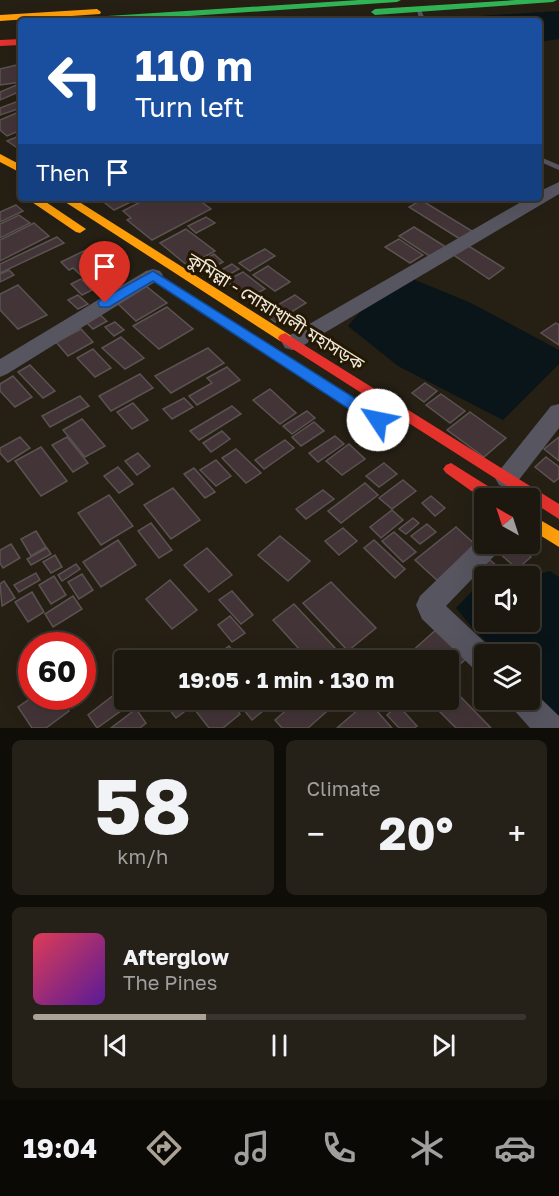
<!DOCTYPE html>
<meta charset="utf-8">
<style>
:root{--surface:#1c170f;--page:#252018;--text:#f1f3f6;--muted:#a09f9e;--line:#3a362f;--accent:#aaa296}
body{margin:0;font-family:"Golos Text","Noto Sans Bengali",sans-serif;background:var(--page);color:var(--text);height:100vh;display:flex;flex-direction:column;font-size:22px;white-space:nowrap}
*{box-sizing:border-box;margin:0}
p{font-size:20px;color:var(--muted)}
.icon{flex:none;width:33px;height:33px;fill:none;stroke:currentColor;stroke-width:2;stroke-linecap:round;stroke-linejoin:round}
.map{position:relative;height:728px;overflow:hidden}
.side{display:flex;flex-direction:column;gap:12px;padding:12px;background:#0f0d08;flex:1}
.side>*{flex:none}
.hud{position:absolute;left:18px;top:18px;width:524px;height:183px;border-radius:6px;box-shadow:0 6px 24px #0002,0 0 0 2px var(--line);background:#1a4fa0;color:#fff;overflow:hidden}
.needle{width:39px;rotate:321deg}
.controls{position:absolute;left:474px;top:488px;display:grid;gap:12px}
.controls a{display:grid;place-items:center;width:66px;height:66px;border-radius:6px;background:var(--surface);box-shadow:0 6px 24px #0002,0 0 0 2px var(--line);font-size:30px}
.speed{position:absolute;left:18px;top:632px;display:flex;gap:12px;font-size:30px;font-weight:700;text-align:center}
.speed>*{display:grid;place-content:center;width:78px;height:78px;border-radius:50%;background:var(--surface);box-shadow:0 6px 24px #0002,0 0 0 2px var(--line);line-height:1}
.speed .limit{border:9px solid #d22;background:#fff;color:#111}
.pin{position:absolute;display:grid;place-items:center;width:51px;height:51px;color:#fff;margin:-62px -26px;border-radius:50% 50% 50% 0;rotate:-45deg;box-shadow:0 0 6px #0007}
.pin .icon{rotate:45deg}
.me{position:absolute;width:66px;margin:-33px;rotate:304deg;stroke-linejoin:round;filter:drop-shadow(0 0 4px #0008)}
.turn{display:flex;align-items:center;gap:21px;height:126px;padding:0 18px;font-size:27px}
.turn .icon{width:78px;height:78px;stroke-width:2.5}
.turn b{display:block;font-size:42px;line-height:51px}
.then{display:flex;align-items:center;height:57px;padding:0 18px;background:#0003;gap:12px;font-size:22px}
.big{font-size:45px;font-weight:700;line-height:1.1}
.side .widget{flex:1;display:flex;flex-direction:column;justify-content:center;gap:9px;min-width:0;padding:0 21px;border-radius:9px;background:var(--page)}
.side .dial{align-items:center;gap:0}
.dial b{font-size:78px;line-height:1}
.song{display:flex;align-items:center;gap:18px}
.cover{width:72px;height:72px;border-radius:9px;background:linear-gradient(135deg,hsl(350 70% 55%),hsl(270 70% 35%))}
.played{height:6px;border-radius:3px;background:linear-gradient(90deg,var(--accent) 35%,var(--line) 35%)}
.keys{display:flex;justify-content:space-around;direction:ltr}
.heat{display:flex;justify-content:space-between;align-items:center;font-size:33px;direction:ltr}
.side .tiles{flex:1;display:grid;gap:12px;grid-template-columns:1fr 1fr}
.widget:last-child{grid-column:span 2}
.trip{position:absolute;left:114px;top:650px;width:345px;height:60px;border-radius:6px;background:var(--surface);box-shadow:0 6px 24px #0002,0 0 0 2px var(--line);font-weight:700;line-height:60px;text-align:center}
.dock{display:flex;height:96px;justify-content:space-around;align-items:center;background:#0b0906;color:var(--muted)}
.dock .icon{width:42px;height:42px}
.dock .current{color:var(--accent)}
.dock b{font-size:27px;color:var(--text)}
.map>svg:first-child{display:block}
</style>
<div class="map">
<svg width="559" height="728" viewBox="0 0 559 728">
<rect width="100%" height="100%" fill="#251f14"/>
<g fill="#0a1519">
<polygon points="559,11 559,39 539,42 538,21 449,21 447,18"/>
<polygon points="408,277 471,303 559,350 559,364 503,420 398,366 348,326 371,299"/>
<polygon points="550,571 559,577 559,721 530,688 530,654 499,654 474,630 456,608 480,583 484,589 484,621 530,621 530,577"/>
</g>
<g fill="#433438" stroke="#5b5352" stroke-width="1.5">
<polygon points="21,64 21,82 0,85 0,69"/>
<polygon points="19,84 21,91 0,100 0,92"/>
<polygon points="21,100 21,108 0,115 0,108"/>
<polygon points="19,112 21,114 21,130 7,136 0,130 0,120"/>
<polygon points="19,136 21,145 16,147 7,141"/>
<polygon points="116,198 139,198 114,210 105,203"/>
<polygon points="144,198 196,198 211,209 152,240 127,220 131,218 123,211 146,199"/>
<polygon points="421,200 472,231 460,239 409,207"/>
<polygon points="16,205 23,211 0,222 0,212"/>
<polygon points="19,215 30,223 0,238 0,224"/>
<polygon points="206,217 215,223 196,233 188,226"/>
<polygon points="34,223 49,236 0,261 0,240"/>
<polygon points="414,227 446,247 431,257 399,236"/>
<polygon points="186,229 215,251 188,266 160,243"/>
<polygon points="57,237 64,243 0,273 0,264"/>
<polygon points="399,239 423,255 410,263 385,247"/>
<polygon points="467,245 504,268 489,279 452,254"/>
<polygon points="88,249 122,280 99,292 73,268 69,270 61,262"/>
<polygon points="265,249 275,256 250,271 239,263"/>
<polygon points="214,254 223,262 204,272 195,265"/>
<polygon points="232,264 239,269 221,279 214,274"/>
<polygon points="268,266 290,282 275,291 253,275"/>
<polygon points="9,270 14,275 0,282 0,274"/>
<polygon points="243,272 265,289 248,298 226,281"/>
<polygon points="81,279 92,290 82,295 71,284"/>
<polygon points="18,285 47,315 18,329 0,310 0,294"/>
<polygon points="146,286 167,303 136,321 116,302"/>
<polygon points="78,295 88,304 78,309 68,300"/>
<polygon points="295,295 306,303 275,322 264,313"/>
<polygon points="167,307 193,329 159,349 133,326"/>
<polygon points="99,314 107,321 93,329 85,321"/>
<polygon points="115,322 124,330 114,336 105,327"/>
<polygon points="556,323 559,325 559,345 541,333"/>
<polygon points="81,329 93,342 68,356 56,342"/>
<polygon points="121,337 144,358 125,369 102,348"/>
<polygon points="208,348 224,363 171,393 155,376"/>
<polygon points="93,349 111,368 95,377 77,358"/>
<polygon points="30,365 55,391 43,398 18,372"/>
<polygon points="227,367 240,380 197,405 189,396 212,383 207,378"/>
<polygon points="140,374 153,388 111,411 99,396"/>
<polygon points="13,376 32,397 15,407 0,391 0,384"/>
<polygon points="425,383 437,391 424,402 412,393"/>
<polygon points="270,389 296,413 280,424 253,400"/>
<polygon points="441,394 465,411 450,423 426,405"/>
<polygon points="80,396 89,406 50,427 42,416"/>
<polygon points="184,398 193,407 172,419 163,409"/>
<polygon points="133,403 148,420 132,429 117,412"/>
<polygon points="232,406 241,414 199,440 190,431"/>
<polygon points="307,411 315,418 292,434 283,426"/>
<polygon points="470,412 506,438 484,457 447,430"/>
<polygon points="82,419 105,446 85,457 63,430"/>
<polygon points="314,422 324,431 301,446 292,437"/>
<polygon points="222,431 230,439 211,452 203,443"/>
<polygon points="335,436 344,444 318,462 309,453"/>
<polygon points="20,437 30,448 8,462 0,453 0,448"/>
<polygon points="67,437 88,463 73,472 52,445"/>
<polygon points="559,437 559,461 544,449"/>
<polygon points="285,440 294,448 264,469 255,460"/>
<polygon points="349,444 365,459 342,475 326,461"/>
<polygon points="41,447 67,481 41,496 15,461"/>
<polygon points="236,449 261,473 246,483 222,458"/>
<polygon points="138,453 150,466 137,475 125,461"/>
<polygon points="546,457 559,467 559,478 554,482 535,467"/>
<polygon points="216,460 231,476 216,486 200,470"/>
<polygon points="384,463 397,474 379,487 366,476"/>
<polygon points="118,467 133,484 119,493 104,476"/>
<polygon points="194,468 215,492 205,498 184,474"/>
<polygon points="403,480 416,491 392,509 379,498"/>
<polygon points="365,483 378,495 341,523 328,511"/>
<polygon points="173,488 200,520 171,539 144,505"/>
<polygon points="323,490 334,499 306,519 296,509"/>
<polygon points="109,495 133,526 101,545 78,513"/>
<polygon points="431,496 445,508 435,516 422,503"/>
<polygon points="392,510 403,520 381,538 370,527"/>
<polygon points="413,518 419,523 406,534 399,529"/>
<polygon points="151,523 172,550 159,558 138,531"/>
<polygon points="427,524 436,532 420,544 411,536"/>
<polygon points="456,527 479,548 439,582 415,560"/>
<polygon points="343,528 357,541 339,555 325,541"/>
<polygon points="36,531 46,547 31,556 21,539"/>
<polygon points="394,532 416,552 403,562 382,541"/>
<polygon points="280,536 310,561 288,581 258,555"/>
<polygon points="118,540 136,565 101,587 83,562"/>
<polygon points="374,540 405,569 395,578 364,548"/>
<polygon points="505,543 515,543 531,557 517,569 496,550"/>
<polygon points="11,544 20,558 3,568 0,563 0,550"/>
<polygon points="47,548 51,554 31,565 27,559"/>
<polygon points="207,548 232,575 209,592 184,565"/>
<polygon points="55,555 62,567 51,573 43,562"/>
<polygon points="490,560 504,572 500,576 484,576 484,583 474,573"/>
<polygon points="76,564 80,569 62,581 58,575"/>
<polygon points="36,573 40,580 19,592 14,585"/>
<polygon points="82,574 93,590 79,599 68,582"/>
<polygon points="54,576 66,595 51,604 39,585"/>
<polygon points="170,580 197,610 172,629 146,599"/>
<polygon points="4,581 15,598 2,606 0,584"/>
<polygon points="331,582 376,628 348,651 303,603"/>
<polygon points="232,591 253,615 241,624 219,600"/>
<polygon points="32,592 44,612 28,622 15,602"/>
<polygon points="73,596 82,609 53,627 45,614"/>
<polygon points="294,604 336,649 323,660 309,660 273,620"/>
<polygon points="230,616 245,633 232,642 218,625"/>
<polygon points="438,628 468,657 448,675 448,660 402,660"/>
<polygon points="229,646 240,660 210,660"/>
<polygon points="456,692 491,728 456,728 437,709"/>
<polygon points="115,694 125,708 97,728 88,715"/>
<polygon points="34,696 59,696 69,711 46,728 32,728 18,707"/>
<polygon points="125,699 143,699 131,708"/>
<polygon points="161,699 229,699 240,714 223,728 209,728 192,706 176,718"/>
<polygon points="235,699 271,699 274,702 252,720"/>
<polygon points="299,699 328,699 334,705 308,728 282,728 275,720"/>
<polygon points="372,699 392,699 381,709"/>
<polygon points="368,701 392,728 337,728"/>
<polygon points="398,705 417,726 414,728 399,728 387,715"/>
<polygon points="136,709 146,723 140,728 111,728"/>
</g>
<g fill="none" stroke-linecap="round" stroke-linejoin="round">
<g fill="#575560" fill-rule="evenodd">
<polygon points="416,8 420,8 426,21 420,21"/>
<polygon points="301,16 305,16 307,21 301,21"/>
<polygon points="538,156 559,165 559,170 538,161"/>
</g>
<g fill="#575560" fill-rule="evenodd">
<polygon points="559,182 559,194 299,348 292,350 285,348 282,343 285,338 528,198 538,198 538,192"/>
<polygon points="153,269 160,271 163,275 160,279 7,374 0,377 0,359 146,271"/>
<polygon points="559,404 559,428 515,485 507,488 499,485 495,478 499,471 551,406"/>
<polygon points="484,534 484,543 502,543 499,551 446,606 494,651 495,654 484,654 484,673 474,669 422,619 416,605 420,596"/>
<polygon points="530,688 559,716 559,728 530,728 513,709 509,699 530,699"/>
</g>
<g fill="#30b455" fill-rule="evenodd">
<polygon points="359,0 401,0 397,2 115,21 72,21 76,18"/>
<polygon points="516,0 557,0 553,2 375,15 371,12 375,9"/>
</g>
<g fill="#ff9f0a" fill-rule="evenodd">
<polygon points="97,9 101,12 100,14 0,21 0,15"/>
<polygon points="0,154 21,165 21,173 0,162"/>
<polygon points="26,198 40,198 86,229 80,233 76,232"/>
<polygon points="59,198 73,198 290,335 292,338 290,341 280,341"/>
<polygon points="530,514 559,531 559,547 530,529"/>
</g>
<g fill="#e5322d" fill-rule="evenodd">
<polygon points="21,39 21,45 0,46 0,40"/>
<polygon points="285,333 559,504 559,519 280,341 278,338 280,335"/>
<polygon points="451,463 499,493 502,498 484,498 484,500 446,473 443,469 446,465"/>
</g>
</g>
<polygon fill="#1a73e8" stroke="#114b97" stroke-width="1.5" points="153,271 383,416 385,420 383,424 372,424 153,281 109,307 100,307 98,303 100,300"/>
<g text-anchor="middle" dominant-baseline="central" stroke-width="6" stroke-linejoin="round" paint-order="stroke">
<g font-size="18" fill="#f1e9dc" stroke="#241803">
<text transform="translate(276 311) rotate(32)">কুমিল্লা - নোয়াখালী মহাসড়ক</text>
</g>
</g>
</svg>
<div class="controls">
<a><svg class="needle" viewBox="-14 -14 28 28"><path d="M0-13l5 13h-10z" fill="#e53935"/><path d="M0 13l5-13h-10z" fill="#a09f9e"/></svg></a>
<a><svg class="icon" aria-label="sound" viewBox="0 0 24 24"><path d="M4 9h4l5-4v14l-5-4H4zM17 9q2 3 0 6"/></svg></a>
<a><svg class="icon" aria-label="layers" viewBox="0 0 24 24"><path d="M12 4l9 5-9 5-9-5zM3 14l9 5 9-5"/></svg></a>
</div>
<div class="speed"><div class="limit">60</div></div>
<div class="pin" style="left:105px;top:303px;background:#d93025"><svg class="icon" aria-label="arrive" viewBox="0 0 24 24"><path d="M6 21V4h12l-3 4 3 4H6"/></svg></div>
<svg class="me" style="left:378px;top:420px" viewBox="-20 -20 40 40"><circle r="19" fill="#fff"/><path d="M0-13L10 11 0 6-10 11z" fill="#1a73e8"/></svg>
<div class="trip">19:05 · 1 min · 130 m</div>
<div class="hud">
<div class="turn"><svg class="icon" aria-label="left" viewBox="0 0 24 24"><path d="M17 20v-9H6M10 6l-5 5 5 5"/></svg><div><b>110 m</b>Turn left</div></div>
<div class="then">Then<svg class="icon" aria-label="arrive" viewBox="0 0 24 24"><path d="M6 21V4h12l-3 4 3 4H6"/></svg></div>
</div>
</div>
<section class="side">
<div class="tiles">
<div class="widget dial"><b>58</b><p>km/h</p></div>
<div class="widget"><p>Climate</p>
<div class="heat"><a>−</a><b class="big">20°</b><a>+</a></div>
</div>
<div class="widget">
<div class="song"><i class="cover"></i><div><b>Afterglow</b><p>The Pines</p></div></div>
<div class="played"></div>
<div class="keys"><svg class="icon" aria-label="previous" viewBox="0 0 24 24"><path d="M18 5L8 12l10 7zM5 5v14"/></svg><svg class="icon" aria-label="pause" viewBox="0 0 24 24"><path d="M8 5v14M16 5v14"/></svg><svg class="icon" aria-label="next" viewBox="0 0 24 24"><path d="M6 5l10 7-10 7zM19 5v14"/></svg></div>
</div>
</div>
</section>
<nav class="dock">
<b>19:04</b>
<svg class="icon current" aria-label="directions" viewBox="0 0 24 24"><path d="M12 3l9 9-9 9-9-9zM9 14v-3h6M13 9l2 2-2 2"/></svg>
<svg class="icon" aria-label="music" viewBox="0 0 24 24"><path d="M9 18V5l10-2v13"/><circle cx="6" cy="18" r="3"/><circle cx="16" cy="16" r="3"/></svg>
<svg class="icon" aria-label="phone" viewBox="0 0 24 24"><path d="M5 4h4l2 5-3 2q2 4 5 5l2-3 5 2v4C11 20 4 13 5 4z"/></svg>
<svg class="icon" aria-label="climate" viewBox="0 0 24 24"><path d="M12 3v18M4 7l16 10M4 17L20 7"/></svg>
<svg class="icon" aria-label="car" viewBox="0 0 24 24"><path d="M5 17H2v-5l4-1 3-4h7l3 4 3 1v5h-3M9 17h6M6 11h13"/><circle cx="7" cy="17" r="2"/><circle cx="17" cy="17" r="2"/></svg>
</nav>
